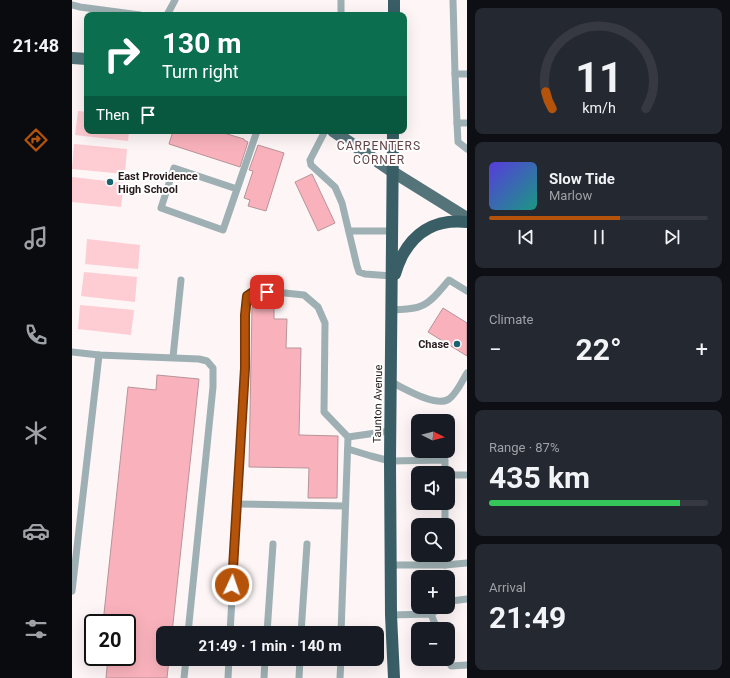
<!DOCTYPE html>
<meta charset="utf-8">
<style>
:root{--surface:#171b24;--page:#242831;--text:#f1f3f6;--muted:#9ea1a6;--line:#363941;--accent:#b45309}
body{margin:0;font-family:Roboto,sans-serif;background:var(--page);color:var(--text);height:100vh;display:flex;flex-direction:column;font-size:15px;white-space:nowrap}
*{box-sizing:border-box;margin:0}
p{font-size:13px;color:var(--muted)}
.icon{flex:none;width:22px;height:22px;fill:none;stroke:currentColor;stroke-width:2;stroke-linecap:round;stroke-linejoin:round}
.map{position:relative;flex:1;overflow:hidden}
.drawer{display:flex;flex-direction:column;gap:8px;padding:8px;background:#0d0f14;width:263px}
.drawer>*{flex:none}
.hud{position:absolute;left:12px;top:12px;width:323px;height:122px;border-radius:8px;box-shadow:0 4px 16px #0002;background:#0b6e4f;color:#fff;overflow:hidden}
.needle{width:26px;rotate:96deg}
.tools{position:absolute;left:339px;top:414px;display:grid;gap:8px}
.tools a{display:grid;place-items:center;width:44px;height:44px;border-radius:8px;background:var(--surface);box-shadow:0 4px 16px #0002;font-size:20px}
.speed{position:absolute;left:12px;top:614px;display:flex;gap:8px;font-size:20px;font-weight:700;text-align:center}
.speed>*{display:grid;place-content:center;width:52px;height:52px;border-radius:50%;background:var(--surface);box-shadow:0 4px 16px #0002;line-height:1}
.speed .limit{border:2px solid #111;border-radius:6px;background:#fff;color:#111}
.pin{position:absolute;display:grid;place-items:center;width:34px;height:34px;color:#fff;margin:-17px;border-radius:8px;box-shadow:0 2px 6px #0006}
.me{position:absolute;width:44px;margin:-22px;rotate:3deg;stroke-linejoin:round;filter:drop-shadow(0 0 3px #0008)}
.turn{display:flex;align-items:center;gap:14px;height:84px;padding:0 12px;font-size:18px}
.turn .icon{width:52px;height:52px;stroke-width:2.5}
.turn b{display:block;font-size:28px;line-height:34px}
.then{display:flex;align-items:center;height:38px;padding:0 12px;background:#0003;gap:8px;font-size:15px}
.big{font-size:30px;font-weight:700;line-height:1.1}
.drawer .tile{flex:1;display:flex;flex-direction:column;justify-content:center;gap:6px;min-width:0;padding:0 14px;border-radius:8px;background:var(--page)}
.drawer .dial{align-items:center;gap:0}
.dial svg{height:104px;overflow:visible;fill:none;stroke:var(--line);stroke-width:7;stroke-linecap:round;text-anchor:middle}
.dial text{fill:var(--text);stroke:none}
.song{display:flex;align-items:center;gap:12px}
.cover{width:48px;height:48px;border-radius:6px;background:linear-gradient(135deg,hsl(250 70% 55%),hsl(170 70% 35%))}
.played{height:4px;border-radius:2px;background:linear-gradient(90deg,var(--accent) 60%,var(--line) 60%)}
.keys{display:flex;justify-content:space-around;direction:ltr}
.heat{display:flex;justify-content:space-between;align-items:center;font-size:22px;direction:ltr}
.charge{height:6px;border-radius:3px;background:linear-gradient(90deg,#34c759 87%,var(--line) 0)}
.trip{position:absolute;left:84px;top:626px;width:228px;height:40px;border-radius:8px;background:var(--surface);box-shadow:0 4px 16px #0002;font-weight:700;line-height:40px;text-align:center}
main{display:flex;flex:1;min-height:0}
.tab-bar{display:flex;flex-direction:column;width:72px;justify-content:space-around;align-items:center;background:#090b0e;color:var(--muted)}
.tab-bar .icon{width:28px;height:28px}
.tab-bar .active{color:var(--accent)}
.tab-bar b{font-size:18px;color:var(--text)}
.map>svg:first-child{display:block}
</style>
<main>
<nav class="tab-bar">
<b>21:48</b>
<svg class="icon active" aria-label="directions" viewBox="0 0 24 24"><path d="M12 3l9 9-9 9-9-9zM9 14v-3h6M13 9l2 2-2 2"/></svg>
<svg class="icon" aria-label="music" viewBox="0 0 24 24"><path d="M9 18V5l10-2v13"/><circle cx="6" cy="18" r="3"/><circle cx="16" cy="16" r="3"/></svg>
<svg class="icon" aria-label="phone" viewBox="0 0 24 24"><path d="M5 4h4l2 5-3 2q2 4 5 5l2-3 5 2v4C11 20 4 13 5 4z"/></svg>
<svg class="icon" aria-label="climate" viewBox="0 0 24 24"><path d="M12 3v18M4 7l16 10M4 17L20 7"/></svg>
<svg class="icon" aria-label="car" viewBox="0 0 24 24"><path d="M5 17H2v-5l4-1 3-4h7l3 4 3 1v5h-3M9 17h6M6 11h13"/><circle cx="7" cy="17" r="2"/><circle cx="17" cy="17" r="2"/></svg>
<svg class="icon" aria-label="filters" viewBox="0 0 24 24"><path d="M4 7h16M4 17h16"/><circle cx="9" cy="7" r="2"/><circle cx="15" cy="17" r="2"/></svg>
</nav>
<div class="map">
<svg width="395" height="678" viewBox="0 0 395 678">
<rect width="100%" height="100%" fill="#fdf5f6"/>
<g fill="#feccd3">
<polygon points="6,111 15,112 15,131 57,131 56,141 3,135"/>
<polygon points="2,144 55,149 53,174 0,169"/>
<polygon points="0,177 52,183 49,207 0,202"/>
<polygon points="15,239 68,245 66,269 13,264"/>
<polygon points="12,272 65,277 63,302 9,296"/>
<polygon points="8,305 62,310 59,335 6,329"/>
</g>
<g fill="#f9b2bc" stroke="#b79398">
<polygon points="101,131 145,131 172,139 172,140 176,142 168,167 97,144"/>
<polygon points="186,145 212,153 194,211 176,206 178,200 172,198 181,171 177,170"/>
<polygon points="240,174 263,223 246,231 223,182"/>
<polygon points="180,307 202,308 202,319 215,319 214,348 229,348 227,435 266,436 265,498 236,498 237,468 177,467"/>
<polygon points="371,308 395,323 395,356 356,332"/>
<polygon points="85,375 127,379 100,633 91,633 91,659 97,659 95,678 34,678 36,657 55,657 55,623 31,623 56,387 84,390"/>
</g>
<g fill="none" stroke-linecap="round" stroke-linejoin="round">
<g stroke="#9eb0b3" stroke-width="7">
<polyline points="381,0 383,74 395,74"/>
<polyline points="0,5 8,7 68,15"/>
<polyline points="95,15 103,0"/>
<polyline points="269,15 269,0"/>
<polyline points="383,74 385,123"/>
<polyline points="395,123 385,123 386,142 395,149"/>
<polyline points="253,131 238,160 239,165 263,187 270,203 285,266 287,272 293,274 320,276"/>
<polyline points="165,189 102,168 89,208 151,230 185,131"/>
<polyline points="277,231 320,231"/>
<path d="M320,310c9,-1 20,0 29,-4 11,-4 20,-17 28,-26l18,11"/>
<polyline points="0,352 27,355 127,359 135,361 141,368 141,387 116,633"/>
<polyline points="101,357 109,280"/>
<path d="M319,382c13,6 45,26 58,17 8,-6 13,-18 18,-26"/>
<polyline points="276,437 318,431"/>
<polyline points="276,449 299,456 318,461 373,460 373,473"/>
<polyline points="376,475 395,475"/>
<polyline points="165,504 273,506"/>
<polyline points="373,525 373,503"/>
<polyline points="319,565 373,565 395,563"/>
<polyline points="373,565 373,555"/>
<polyline points="0,591 27,355"/>
<polyline points="376,603 379,601 395,599"/>
<polyline points="359,614 370,607"/>
<polyline points="319,615 359,614 365,629"/>
<polyline points="158,633 173,368 173,315 175,296 184,290 232,295 246,307 253,323 252,412 276,437 269,633"/>
<polyline points="195,633 201,544"/>
<polyline points="229,633 235,544"/>
<polyline points="376,657 379,666 395,665"/>
<polyline points="112,678 114,659"/>
<polyline points="156,678 157,659"/>
<polyline points="192,678 193,659"/>
<polyline points="227,678 228,659"/>
<polyline points="268,678 269,659"/>
</g>
<g stroke="#54747a" stroke-width="12">
<polyline points="0,58 15,59"/>
<polyline points="261,131 321,172 395,218"/>
</g>
<g stroke="#395e65" stroke-width="12">
<polyline points="322,15 322,0"/>
<polyline points="321,131 318,461 319,615 322,678"/>
<path d="M323,274c2,-7 4,-12 7,-18 14,-26 35,-37 65,-34"/>
</g>
</g>
<g fill="none" stroke-linecap="round" stroke-linejoin="round">
<g stroke="#753606" stroke-width="10">
<polyline id="route" points="160,585 173,368 173,315 175,296 184,290 195,292"/>
</g>
<use href="#route" stroke="#b45309" stroke-width="7"/>
</g>
<g fill="#196470" stroke="#fff" stroke-width="1.5">
<circle cx="38" cy="182" r="4"/>
<circle cx="385" cy="344" r="4"/>
</g>
<g text-anchor="middle" dominant-baseline="central" stroke-width="4" stroke-linejoin="round" paint-order="stroke">
<g font-size="11" font-weight="bold" fill="#291c1e" stroke="#fff" text-anchor="start">
<text x="46" y="176">East Providence<tspan x="46" dy="13">High School</tspan></text>
<text x="377" y="344" text-anchor="end">Chase</text>
</g>
<g font-size="11" fill="#291c1e" stroke="#fff">
<text transform="translate(306 404) rotate(-89)">Taunton Avenue</text>
</g>
<g font-size="12" letter-spacing="1" fill="#644549" stroke="#fff">
<text x="307" y="146">CARPENTERS<tspan x="307" dy="14">CORNER</tspan></text>
</g>
</g>
</svg>
<div class="tools">
<a><svg class="needle" viewBox="-14 -14 28 28"><path d="M0-13l5 13h-10z" fill="#e53935"/><path d="M0 13l5-13h-10z" fill="#9ea1a6"/></svg></a>
<a><svg class="icon" aria-label="sound" viewBox="0 0 24 24"><path d="M4 9h4l5-4v14l-5-4H4zM17 9q2 3 0 6"/></svg></a>
<a><svg class="icon" aria-label="search" viewBox="0 0 24 24"><circle cx="10" cy="10" r="6"/><path d="M15 15l6 6"/></svg></a>
<a>+</a>
<a>−</a>
</div>
<div class="speed"><div class="limit">20</div></div>
<div class="pin" style="left:195px;top:292px;background:#d93025"><svg class="icon" aria-label="arrive" viewBox="0 0 24 24"><path d="M6 21V4h12l-3 4 3 4H6"/></svg></div>
<svg class="me" style="left:160px;top:585px" viewBox="-20 -20 40 40"><circle r="17" fill="#b45309" stroke="#fff" stroke-width="3"/><path d="M0-11L8 9 0 5-8 9z" fill="#fff"/></svg>
<div class="trip">21:49 · 1 min · 140 m</div>
<div class="hud">
<div class="turn"><svg class="icon" aria-label="right" viewBox="0 0 24 24"><path d="M7 20v-9h11M14 6l5 5-5 5"/></svg><div><b>130 m</b>Turn right</div></div>
<div class="then">Then<svg class="icon" aria-label="arrive" viewBox="0 0 24 24"><path d="M6 21V4h12l-3 4 3 4H6"/></svg></div>
</div>
</div>
<section class="drawer">
<div class="tile dial"><svg viewBox="0 0 100 80">
<path d="M14 69A42 42 0 1 1 86 69"/>
<path d="M14 69A42 42 0 0 1 9 56" stroke="#b45309"/>
<text x="50" y="56" font-size="32" font-weight="700">11</text>
<text x="50" y="72" font-size="11">km/h</text>
</svg></div>
<div class="tile">
<div class="song"><i class="cover"></i><div><b>Slow Tide</b><p>Marlow</p></div></div>
<div class="played"></div>
<div class="keys"><svg class="icon" aria-label="previous" viewBox="0 0 24 24"><path d="M18 5L8 12l10 7zM5 5v14"/></svg><svg class="icon" aria-label="pause" viewBox="0 0 24 24"><path d="M8 5v14M16 5v14"/></svg><svg class="icon" aria-label="next" viewBox="0 0 24 24"><path d="M6 5l10 7-10 7zM19 5v14"/></svg></div>
</div>
<div class="tile"><p>Climate</p>
<div class="heat"><a>−</a><b class="big">22°</b><a>+</a></div>
</div>
<div class="tile"><p>Range · 87%</p><b class="big">435 km</b><div class="charge"></div></div>
<div class="tile"><p>Arrival</p><b class="big">21:49</b></div>
</section>
</main>
